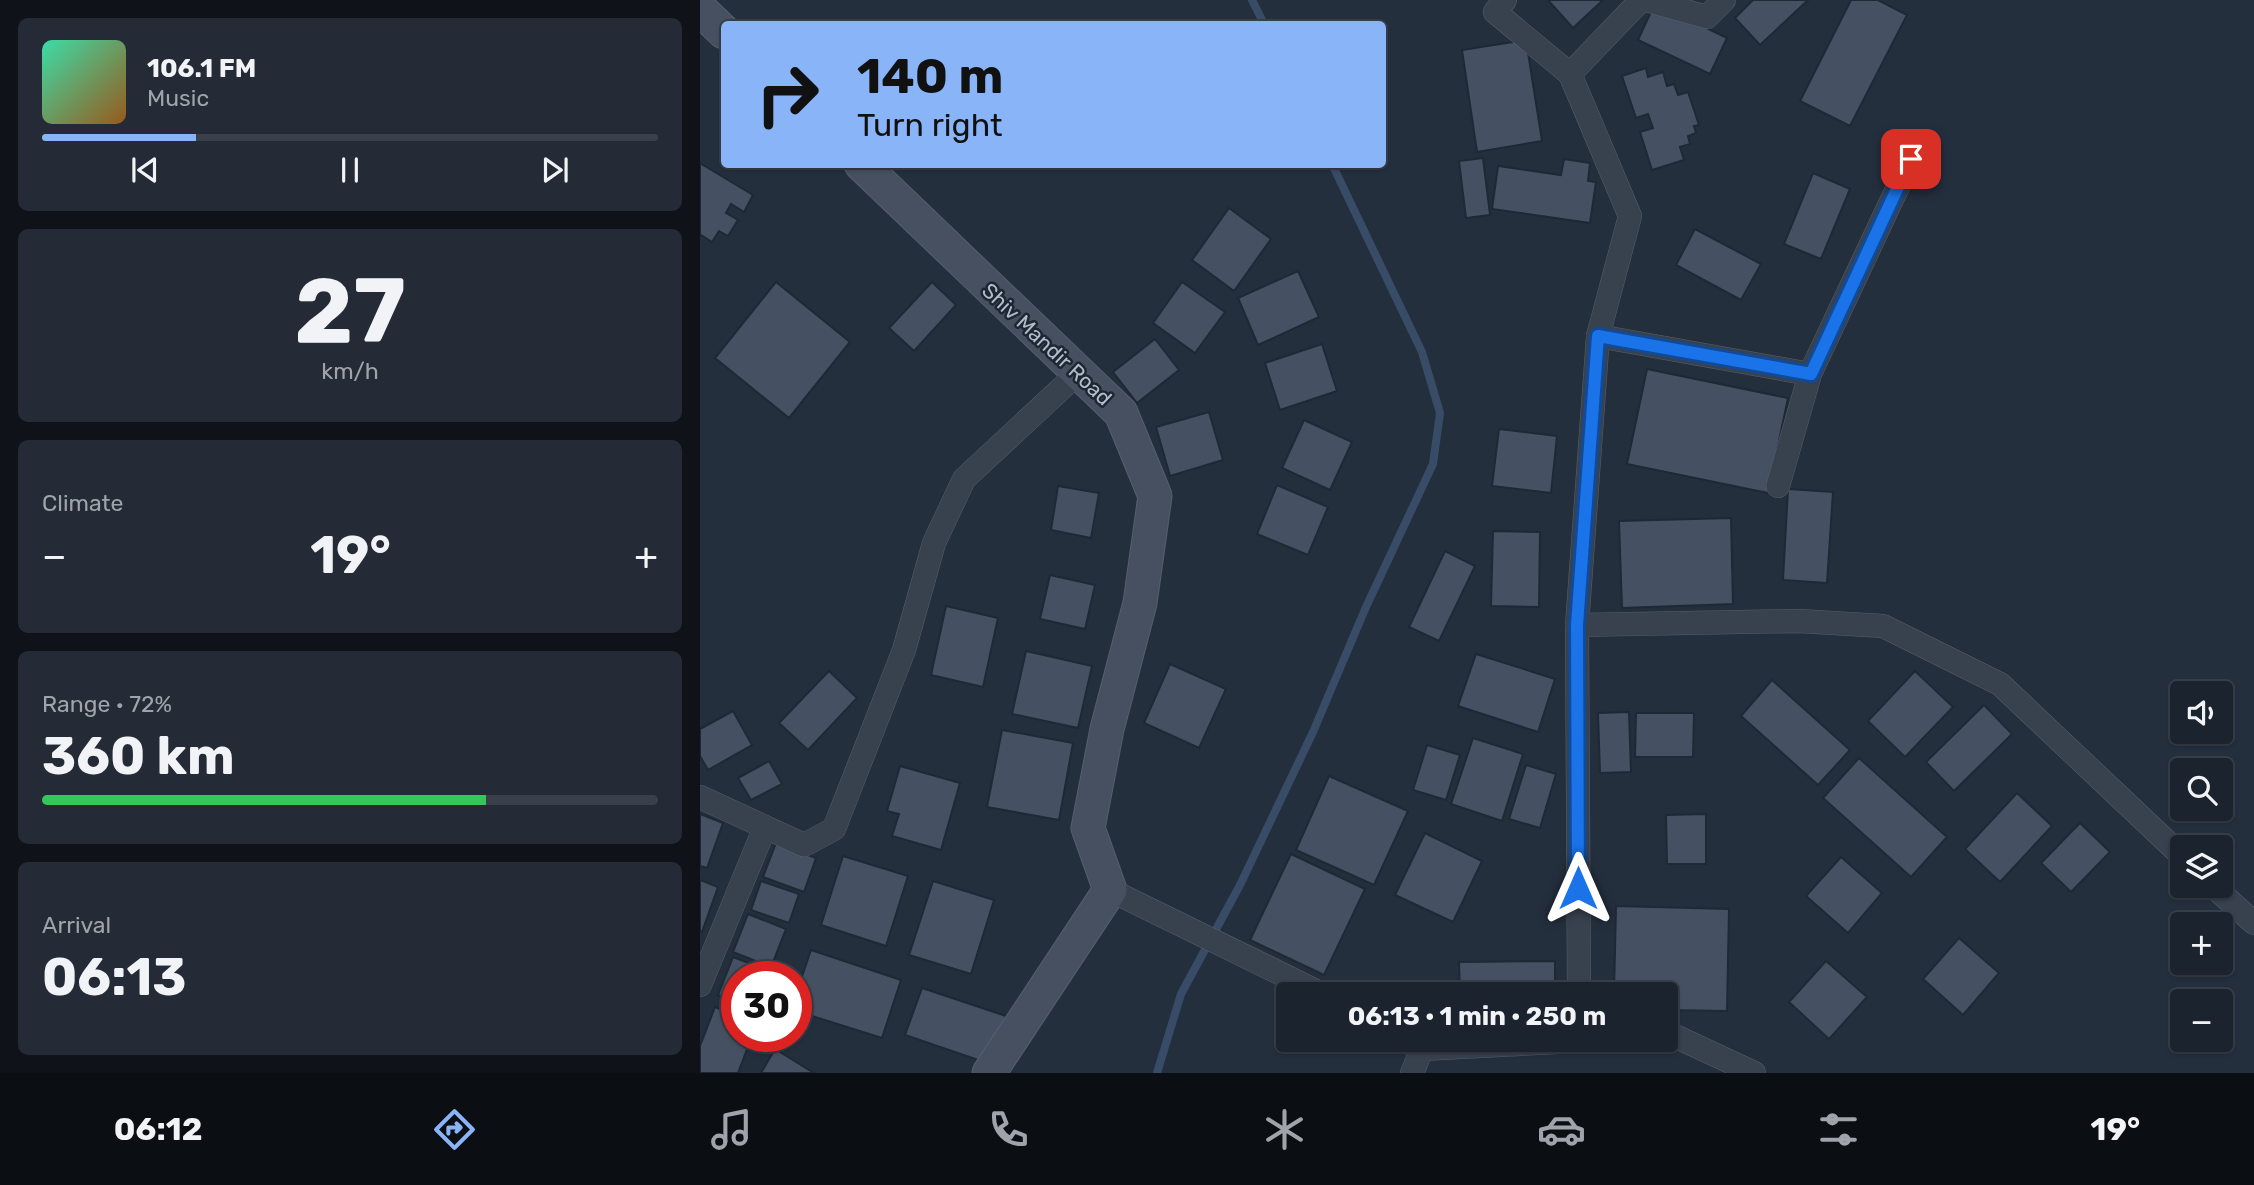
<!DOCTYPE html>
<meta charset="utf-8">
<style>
:root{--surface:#1b232e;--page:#242b36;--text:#f1f3f6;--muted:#a0a4aa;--line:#39404a;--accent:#8ab4f8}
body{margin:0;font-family:Rubik,sans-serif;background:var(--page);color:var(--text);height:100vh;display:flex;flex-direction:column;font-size:26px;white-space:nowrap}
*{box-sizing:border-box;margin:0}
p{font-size:23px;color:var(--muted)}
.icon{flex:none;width:38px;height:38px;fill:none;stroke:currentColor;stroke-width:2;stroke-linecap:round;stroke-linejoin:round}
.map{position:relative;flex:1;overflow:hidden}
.panel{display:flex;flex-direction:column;gap:18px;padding:18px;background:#0f1319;width:700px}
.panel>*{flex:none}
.hud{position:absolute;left:21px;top:21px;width:665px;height:147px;border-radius:7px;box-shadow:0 2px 5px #0004,0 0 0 2px var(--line);background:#8ab4f8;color:#111;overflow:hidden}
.buttons{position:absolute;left:1470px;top:681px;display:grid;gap:14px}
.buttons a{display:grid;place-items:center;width:63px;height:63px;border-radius:7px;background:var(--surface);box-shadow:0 2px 5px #0004,0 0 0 2px var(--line);font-size:35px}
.speed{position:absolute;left:21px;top:961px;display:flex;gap:14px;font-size:35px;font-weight:700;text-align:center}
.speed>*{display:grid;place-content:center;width:91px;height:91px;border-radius:50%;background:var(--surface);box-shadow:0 2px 5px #0004,0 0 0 2px var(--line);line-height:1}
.speed .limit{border:10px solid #d22;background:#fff;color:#111}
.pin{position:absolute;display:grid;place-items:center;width:60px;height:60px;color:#fff;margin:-30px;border-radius:14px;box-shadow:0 4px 10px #0006}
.me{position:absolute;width:77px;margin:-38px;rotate:0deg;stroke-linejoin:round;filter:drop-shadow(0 0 5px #0008)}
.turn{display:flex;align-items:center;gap:24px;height:147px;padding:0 21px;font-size:32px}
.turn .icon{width:91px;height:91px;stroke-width:2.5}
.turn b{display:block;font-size:49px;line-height:60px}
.big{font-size:52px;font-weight:700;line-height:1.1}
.panel .widget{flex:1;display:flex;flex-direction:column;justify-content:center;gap:10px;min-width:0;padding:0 24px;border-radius:10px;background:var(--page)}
.panel .dial{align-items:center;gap:0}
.dial b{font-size:91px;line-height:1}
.song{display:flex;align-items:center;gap:21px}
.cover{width:84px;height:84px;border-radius:10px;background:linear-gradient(135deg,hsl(160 70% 55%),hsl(30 70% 35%))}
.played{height:7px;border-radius:4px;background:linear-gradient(90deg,var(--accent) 25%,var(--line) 25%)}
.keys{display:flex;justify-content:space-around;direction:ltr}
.heat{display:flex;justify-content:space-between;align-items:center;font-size:38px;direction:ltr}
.charge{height:10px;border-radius:5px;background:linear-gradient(90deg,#34c759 72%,var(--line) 0)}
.trip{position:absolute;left:576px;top:982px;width:402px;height:70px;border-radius:7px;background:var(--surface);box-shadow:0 2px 5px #0004,0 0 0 2px var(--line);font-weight:700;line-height:70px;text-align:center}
.menu{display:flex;height:112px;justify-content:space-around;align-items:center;background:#0b0e12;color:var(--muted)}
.menu .icon{width:49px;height:49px}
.menu .active{color:var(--accent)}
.menu b{font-size:32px;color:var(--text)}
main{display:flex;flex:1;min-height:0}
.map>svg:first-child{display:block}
</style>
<main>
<section class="panel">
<div class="widget">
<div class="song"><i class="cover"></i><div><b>106.1 FM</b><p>Music</p></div></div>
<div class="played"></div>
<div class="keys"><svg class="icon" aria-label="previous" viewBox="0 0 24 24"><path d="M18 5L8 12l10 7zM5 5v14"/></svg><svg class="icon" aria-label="pause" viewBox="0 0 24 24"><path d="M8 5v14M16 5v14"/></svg><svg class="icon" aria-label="next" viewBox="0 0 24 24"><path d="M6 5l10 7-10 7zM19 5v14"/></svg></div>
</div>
<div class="widget dial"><b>27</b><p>km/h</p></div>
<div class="widget"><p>Climate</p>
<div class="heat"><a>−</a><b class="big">19°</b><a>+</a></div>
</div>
<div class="widget"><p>Range · 72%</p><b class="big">360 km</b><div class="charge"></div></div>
<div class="widget"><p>Arrival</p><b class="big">06:13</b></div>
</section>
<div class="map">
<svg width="1554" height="1073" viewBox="0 0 1554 1073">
<rect width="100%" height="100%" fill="#242f3e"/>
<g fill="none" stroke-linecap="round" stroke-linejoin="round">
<g stroke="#394c67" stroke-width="8">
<polyline points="552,0 564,24"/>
<polyline points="457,1073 481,994 540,885 613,732 666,607 733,464 740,413 722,352 632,164"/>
</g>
</g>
<g fill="#455162" stroke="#1f2835" stroke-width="2">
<polygon points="848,0 903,0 873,28"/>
<polygon points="1053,0 1108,0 1060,45 1035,18"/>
<polygon points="1151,0 1178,0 1207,15 1150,126 1100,101"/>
<polygon points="955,3 1027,38 1010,74 938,40"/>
<polygon points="826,40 842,141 777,152 762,50"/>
<polygon points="946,68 948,77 963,72 967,86 974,84 978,95 988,92 999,125 994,126 996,133 988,136 990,144 980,147 984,160 952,170 940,132 953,128 948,114 936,118 922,76"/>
<polygon points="783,158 790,215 766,218 759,161"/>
<polygon points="864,159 890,163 888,181 896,182 890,223 792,209 798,166 861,175"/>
<polygon points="0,163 53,195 44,212 31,204 26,213 38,220 28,236 19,231 12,242 1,235 0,237"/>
<polygon points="1113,173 1150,189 1121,259 1084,244"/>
<polygon points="529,208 571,239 534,291 492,260"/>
<polygon points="995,229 1061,264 1041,300 976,265"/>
<polygon points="598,271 619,317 558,345 538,298"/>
<polygon points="76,282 150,342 89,418 15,358"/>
<polygon points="232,282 256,305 214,351 189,328"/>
<polygon points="482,282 525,312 495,353 453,323"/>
<polygon points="455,339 479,370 437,403 413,372"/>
<polygon points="622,344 637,391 580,410 565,363"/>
<polygon points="947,369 1088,398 1068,493 927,464"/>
<polygon points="509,412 523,460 470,476 456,427"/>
<polygon points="604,420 652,442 630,490 582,468"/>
<polygon points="799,429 857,436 851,493 792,486"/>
<polygon points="577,485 628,507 608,555 557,534"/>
<polygon points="358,486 399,493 391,538 351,530"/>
<polygon points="1088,489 1133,492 1127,583 1083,580"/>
<polygon points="1031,518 1033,604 922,608 919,521"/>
<polygon points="793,531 840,532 839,607 791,606"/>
<polygon points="745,551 775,566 739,641 709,627"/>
<polygon points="350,575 395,585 385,629 340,619"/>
<polygon points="246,606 298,618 283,687 231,675"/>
<polygon points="326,651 392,666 378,728 312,714"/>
<polygon points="776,654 855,679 838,732 758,706"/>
<polygon points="470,664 526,689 499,748 444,723"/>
<polygon points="129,671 157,698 108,750 79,723"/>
<polygon points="1215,671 1253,707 1205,757 1168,721"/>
<polygon points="1072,680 1150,750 1118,785 1041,716"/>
<polygon points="1284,705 1312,734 1254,791 1226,762"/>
<polygon points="33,711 52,745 8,770 0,756 0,729"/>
<polygon points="929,712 931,772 900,773 898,713"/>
<polygon points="936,713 994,713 993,757 935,757"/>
<polygon points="302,730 373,743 359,820 287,807"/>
<polygon points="773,738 823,754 802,821 751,804"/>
<polygon points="727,745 760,755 746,800 713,790"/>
<polygon points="1159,758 1247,837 1211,877 1123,798"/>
<polygon points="69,761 82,784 51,800 38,778"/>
<polygon points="826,765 856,774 840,828 809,819"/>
<polygon points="200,766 260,783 241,850 192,836 199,814 187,811"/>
<polygon points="629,776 708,811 674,885 596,850"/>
<polygon points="1317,793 1352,826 1300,882 1265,849"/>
<polygon points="0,814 23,823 7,868 0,866"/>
<polygon points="1006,814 1006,864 967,864 966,815"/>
<polygon points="1380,823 1410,852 1371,892 1341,863"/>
<polygon points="725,833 782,861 753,922 695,895"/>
<polygon points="76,843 116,858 104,892 63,877"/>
<polygon points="591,854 665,889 624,975 550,940"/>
<polygon points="143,856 208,876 186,946 121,925"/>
<polygon points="1141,857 1182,893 1148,933 1106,896"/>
<polygon points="0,880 18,887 2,932 0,931"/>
<polygon points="61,881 99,894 89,923 51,910"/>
<polygon points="233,881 294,900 271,974 209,955"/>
<polygon points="916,906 1029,909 1027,1011 966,1010 966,994 914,994"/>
<polygon points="48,914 86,929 71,967 33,952"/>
<polygon points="1259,938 1299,973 1263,1015 1223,979"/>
<polygon points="111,950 201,980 182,1038 96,1011 96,994"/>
<polygon points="33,957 82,976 37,976 37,1002 18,995"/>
<polygon points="855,961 855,994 760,994 759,962"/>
<polygon points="1126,961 1167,997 1129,1039 1089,1002"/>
<polygon points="222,988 306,1016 290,1064 205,1035"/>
<polygon points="15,1007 37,1016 37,1036 52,1036 38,1073 0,1073 0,1046"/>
<polygon points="75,1049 114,1073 61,1073"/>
</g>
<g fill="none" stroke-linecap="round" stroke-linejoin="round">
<g stroke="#565f6c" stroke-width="24">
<g id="street">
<polyline points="805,0 795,12 870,74 930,216 898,336 877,625 879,994"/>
<polyline points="946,0 1007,17 1024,0"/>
<polyline points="870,74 941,0"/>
<polyline points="898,336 1110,374"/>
<polyline points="1078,486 1110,374 1211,159"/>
<polyline points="877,625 1099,621 1183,626 1300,684 1482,856"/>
<polyline points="0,797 104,845 134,829 204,650 234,543 264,479 377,374"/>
<polyline points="1513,886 1554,923"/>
<polyline points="410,890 622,994"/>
<polyline points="0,985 65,827"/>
<polyline points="966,1032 1054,1073"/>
<polyline points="704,1040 722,1049 898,1040"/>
<polyline points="712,1073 722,1049"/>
</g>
</g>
<g stroke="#565f6c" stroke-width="35">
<g id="secondary">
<polyline points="0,9 24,32"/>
<polyline points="161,164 421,413 455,496 440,603 407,729 388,828 410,890 289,1073"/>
</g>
</g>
<use href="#street" stroke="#38414e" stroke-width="23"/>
<use href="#secondary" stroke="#465061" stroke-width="33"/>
</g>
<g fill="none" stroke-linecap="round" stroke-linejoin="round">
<g stroke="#114b97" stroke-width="18">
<polyline id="route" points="878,888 877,625 898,336 1111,374 1211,159"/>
</g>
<use href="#route" stroke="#1a73e8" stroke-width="12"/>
</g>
<g text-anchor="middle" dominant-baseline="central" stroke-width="5" stroke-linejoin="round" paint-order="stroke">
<g font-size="21" fill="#b4bcc9" stroke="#1d2633">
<text transform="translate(347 344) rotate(43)">Shiv Mandir Road</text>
</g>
</g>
</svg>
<div class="buttons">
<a><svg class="icon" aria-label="sound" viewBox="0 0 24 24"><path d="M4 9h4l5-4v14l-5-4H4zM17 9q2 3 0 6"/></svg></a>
<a><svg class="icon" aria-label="search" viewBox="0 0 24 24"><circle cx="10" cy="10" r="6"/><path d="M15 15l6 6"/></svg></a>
<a><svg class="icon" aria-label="layers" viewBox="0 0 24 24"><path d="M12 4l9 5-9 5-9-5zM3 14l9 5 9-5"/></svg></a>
<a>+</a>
<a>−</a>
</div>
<div class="speed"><div class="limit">30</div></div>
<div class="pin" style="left:1211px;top:159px;background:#d93025"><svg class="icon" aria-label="arrive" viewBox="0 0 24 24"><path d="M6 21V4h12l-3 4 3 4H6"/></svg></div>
<svg class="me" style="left:878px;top:888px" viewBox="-20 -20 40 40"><path d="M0-17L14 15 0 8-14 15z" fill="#1a73e8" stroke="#fff" stroke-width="4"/></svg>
<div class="trip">06:13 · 1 min · 250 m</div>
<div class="hud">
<div class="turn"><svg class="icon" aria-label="right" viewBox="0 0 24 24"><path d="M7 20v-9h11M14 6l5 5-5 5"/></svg><div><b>140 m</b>Turn right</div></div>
</div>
</div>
</main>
<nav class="menu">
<b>06:12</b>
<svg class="icon active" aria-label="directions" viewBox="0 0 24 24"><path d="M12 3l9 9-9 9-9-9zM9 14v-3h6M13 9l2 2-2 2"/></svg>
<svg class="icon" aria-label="music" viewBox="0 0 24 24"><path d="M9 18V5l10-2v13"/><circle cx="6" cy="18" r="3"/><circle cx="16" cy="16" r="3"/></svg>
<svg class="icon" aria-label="phone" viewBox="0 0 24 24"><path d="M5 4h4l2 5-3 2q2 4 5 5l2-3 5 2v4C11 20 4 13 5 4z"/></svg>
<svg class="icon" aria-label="climate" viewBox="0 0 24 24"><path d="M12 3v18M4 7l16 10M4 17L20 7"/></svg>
<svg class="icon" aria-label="car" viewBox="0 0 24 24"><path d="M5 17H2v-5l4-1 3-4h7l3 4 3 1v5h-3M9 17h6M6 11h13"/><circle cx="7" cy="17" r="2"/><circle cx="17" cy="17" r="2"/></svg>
<svg class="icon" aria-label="filters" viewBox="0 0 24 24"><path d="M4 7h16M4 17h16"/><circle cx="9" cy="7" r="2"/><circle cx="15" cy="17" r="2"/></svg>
<b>19°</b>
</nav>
